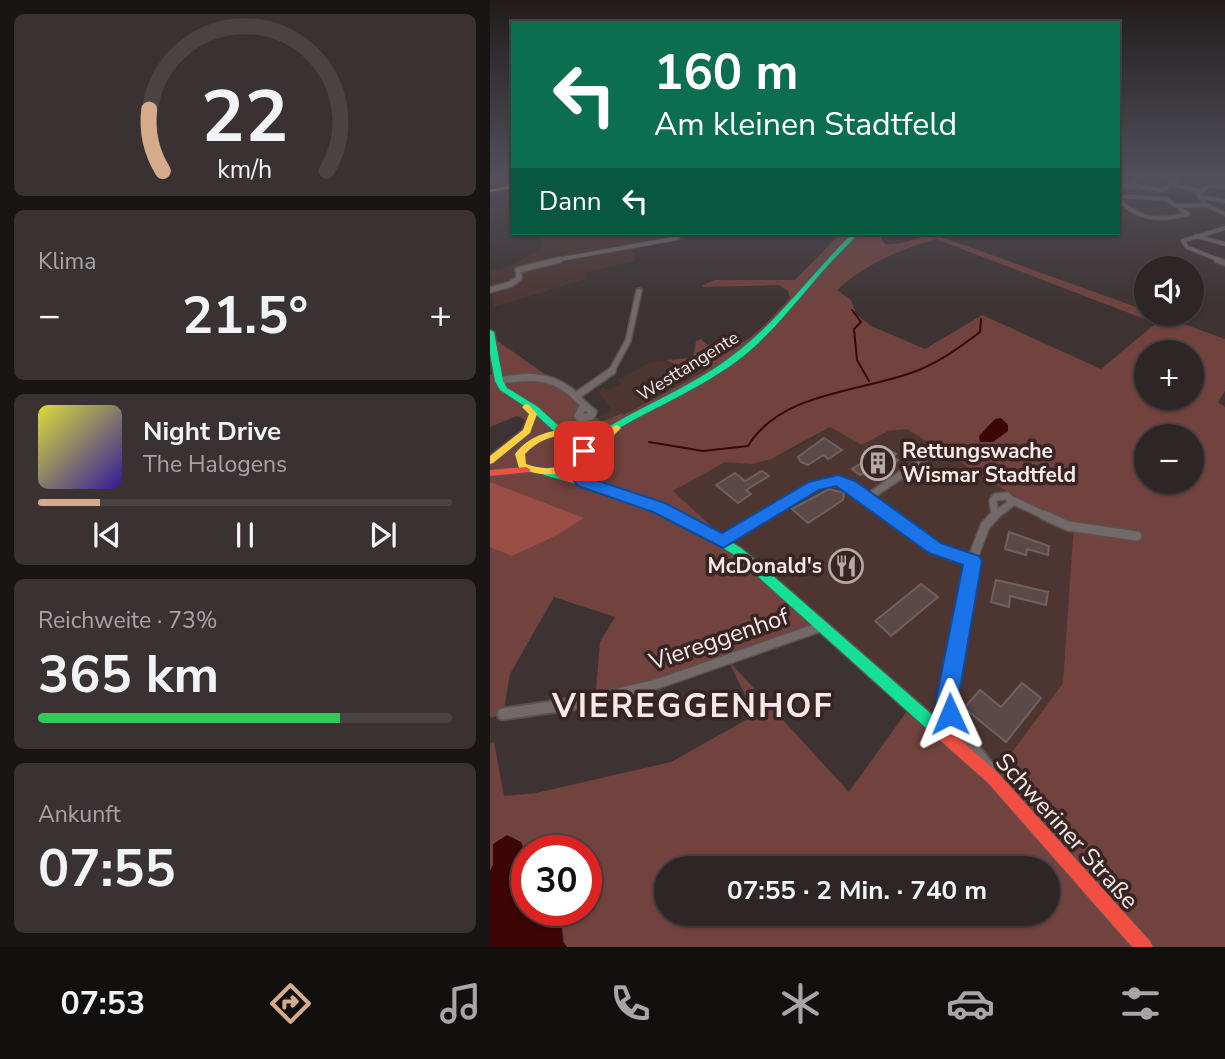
<!DOCTYPE html>
<html lang="de">
<meta charset="utf-8">
<style>
:root{--surface:#2e2626;--page:#3a3232;--text:#f1f3f6;--muted:#a7a5a7;--line:#494343;--accent:#d6ab8b}
body{margin:0;font-family:"Nunito Sans",sans-serif;background:var(--page);color:var(--text);height:100vh;display:flex;flex-direction:column;font-size:26px;white-space:nowrap}
*{box-sizing:border-box;margin:0}
p{font-size:23px;color:var(--muted)}
.icon{flex:none;width:38px;height:38px;fill:none;stroke:currentColor;stroke-width:2;stroke-linecap:round;stroke-linejoin:round}
.map{position:relative;flex:1;overflow:hidden}
.drawer{display:flex;flex-direction:column;gap:14px;padding:14px;background:#191515;width:490px}
.drawer>*{flex:none}
.banner{position:absolute;left:21px;top:21px;width:609px;height:214px;border-radius:0px;box-shadow:0 2px 5px #0004,0 0 0 2px var(--line);background:#0b6e4f;color:#fff;overflow:hidden}
.tools{position:absolute;left:644px;top:256px;display:grid;gap:14px}
.tools a{display:grid;place-items:center;width:70px;height:70px;border-radius:50%;background:var(--surface);box-shadow:0 2px 5px #0004,0 0 0 2px var(--line);font-size:35px}
.speed{position:absolute;left:21px;top:835px;display:flex;gap:14px;font-size:35px;font-weight:700;text-align:center}
.speed>*{display:grid;place-content:center;width:91px;height:91px;border-radius:50%;background:var(--surface);box-shadow:0 2px 5px #0004,0 0 0 2px var(--line);line-height:1}
.speed .limit{border:10px solid #d22;background:#fff;color:#111}
.pin{position:absolute;display:grid;place-items:center;width:60px;height:60px;color:#fff;margin:-30px;border-radius:14px;box-shadow:0 4px 10px #0006}
.me{position:absolute;width:77px;margin:-38px;rotate:359deg;stroke-linejoin:round;filter:drop-shadow(0 0 5px #0008)}
.turn{display:flex;align-items:center;gap:24px;height:147px;padding:0 28px;font-size:32px}
.turn .icon{width:91px;height:91px;stroke-width:2.5}
.turn b{display:block;font-size:49px;line-height:60px}
.then{display:flex;align-items:center;height:66px;padding:0 28px;background:#0003;gap:14px;font-size:26px}
.big{font-size:52px;font-weight:700;line-height:1.1}
.drawer .tile{flex:1;display:flex;flex-direction:column;justify-content:center;gap:10px;min-width:0;padding:0 24px;border-radius:10px;background:var(--page)}
.drawer .dial{align-items:center;gap:0}
.dial svg{height:182px;overflow:visible;fill:none;stroke:var(--line);stroke-width:7;stroke-linecap:round;text-anchor:middle}
.dial text{fill:var(--text);stroke:none}
.song{display:flex;align-items:center;gap:21px}
.cover{width:84px;height:84px;border-radius:10px;background:linear-gradient(135deg,hsl(60 70% 55%),hsl(250 70% 35%))}
.played{height:7px;border-radius:4px;background:linear-gradient(90deg,var(--accent) 15%,var(--line) 15%)}
.keys{display:flex;justify-content:space-around;direction:ltr}
.heat{display:flex;justify-content:space-between;align-items:center;font-size:38px;direction:ltr}
.charge{height:10px;border-radius:5px;background:linear-gradient(90deg,#34c759 73%,var(--line) 0)}
.trip{position:absolute;left:164px;top:856px;width:406px;height:70px;border-radius:35px;background:var(--surface);box-shadow:0 2px 5px #0004,0 0 0 2px var(--line);font-weight:700;line-height:70px;text-align:center}
.menu{display:flex;height:112px;justify-content:space-around;align-items:center;background:#120f0f;color:var(--muted)}
.menu .icon{width:49px;height:49px}
.menu .selected{color:var(--accent)}
.menu b{font-size:32px;color:var(--text)}
main{display:flex;flex:1;min-height:0}
.map>svg:first-child{display:block}
</style>
<main>
<section class="drawer">
<div class="tile dial"><svg viewBox="0 0 100 80">
<path d="M14 69A42 42 0 1 1 86 69"/>
<path d="M14 69A42 42 0 0 1 8 42" stroke="#d6ab8b"/>
<text x="50" y="56" font-size="32" font-weight="700">22</text>
<text x="50" y="72" font-size="11">km/h</text>
</svg></div>
<div class="tile"><p>Klima</p>
<div class="heat"><a>−</a><b class="big">21.5°</b><a>+</a></div>
</div>
<div class="tile">
<div class="song"><i class="cover"></i><div><b>Night Drive</b><p>The Halogens</p></div></div>
<div class="played"></div>
<div class="keys"><svg class="icon" aria-label="previous" viewBox="0 0 24 24"><path d="M18 5L8 12l10 7zM5 5v14"/></svg><svg class="icon" aria-label="pause" viewBox="0 0 24 24"><path d="M8 5v14M16 5v14"/></svg><svg class="icon" aria-label="next" viewBox="0 0 24 24"><path d="M6 5l10 7-10 7zM19 5v14"/></svg></div>
</div>
<div class="tile"><p>Reichweite · 73%</p><b class="big">365 km</b><div class="charge"></div></div>
<div class="tile"><p>Ankunft</p><b class="big">07:55</b></div>
</section>
<div class="map">
<svg width="735" height="947" viewBox="0 0 735 947">
<rect width="100%" height="100%" fill="#3d3332"/>
<g fill="#4d3632">
<polygon points="46,233 186,233 194,235 196,239 142,247 145,261 93,273 96,279 4,307 0,271 19,267 55,246"/>
<polygon points="175,361 200,371 210,364 219,369 134,415 131,413 110,422 107,418 122,410 108,391 113,387 119,390 132,383 127,380 161,362"/>
<polygon points="341,427 372,445 398,431 417,429 544,508 585,524 575,680 503,778 183,491 235,462 300,451"/>
</g>
<path fill="#72433e" fill-rule="evenodd" d="M351,233h12l-27,26 -74,86 88,-99 16,-13h22l7,11c21,2 38,-11 62,-11l-8,3 286,103v52l-7,11 7,5v540h-658l-3,-5 -4,-32h26v-60h-59v7l-6,-15 -28,2v21l-3,6v-128l4,-1 10,54 32,-3 135,-31 84,-47 -28,-57 -132,43 5,-59 15,-25 -61,-20 -44,77 -7,40 -13,4v-171l23,9 -23,-69v-26l42,-38 -15,-7 -27,11v-52l7,-3 -5,-35 84,59 25,26 21,-9 2,2 85,-46 -9,-5 -10,7 -24,-11 27,-2 3,-17 5,-2c29,32 70,-21 89,-41l-2,-7 -9,-6 -77,2 1,-2 12,-5h80zM446,239l219,84v1l-54,45 -119,-54 -57,34 -54,-23 -15,-12 -5,-14 -14,-10c29,-26 61,-40 99,-51zM656,352h46v45h-46zM340,427l32,18 26,-14 19,-2 127,79 40,16 -11,159 -70,95 -81,-74 -63,88 -122,-133 94,-33 -148,-135 52,-29 27,2 19,-5zM656,436h46v45h-46zM177,868h381v46h-381z"/>
<polygon fill="#9b4e46" points="0,482 94,518 65,536 22,556 0,547"/>
<g fill="#3d0505">
<polygon points="511,418 518,425 518,431 503,442 490,442 489,436 505,419"/>
<polygon points="17,835 31,842 37,857 37,910 70,910 73,942 77,947 0,947 0,871 3,865 3,844"/>
</g>
<g fill="none" stroke-linecap="round" stroke-linejoin="round">
<g stroke="#3d0505" stroke-width="2">
<polyline points="362,310 371,322 364,329 367,360 379,381"/>
<path d="M159,442l54,9 45,-5c32,-53 109,-54 163,-73 26,-9 48,-25 69,-41l1,-13"/>
</g>
</g>
<g fill="#5c4846" stroke="#6b6261" stroke-width="2">
<polygon points="334,438 352,450 338,459 333,455 318,465 311,462 308,457"/>
<polygon points="399,450 406,454 403,457 408,460 396,469 390,465 370,475 362,469 385,454 389,457"/>
<polygon points="272,471 279,476 256,490 261,494 248,503 226,485 245,473 255,481"/>
<polygon points="339,489 354,493 353,500 318,523 302,509"/>
<polygon points="519,532 559,546 558,555 537,549 536,555 515,549"/>
<polygon points="506,580 558,592 556,605 520,596 519,607 501,602"/>
<polygon points="431,584 448,597 401,636 385,621"/>
<polygon points="532,683 551,698 516,742 474,708 490,690 511,707"/>
</g>
<g fill="none" stroke-linecap="round" stroke-linejoin="round">
<g stroke="#5a5150" stroke-width="5">
<g id="street-far4">
<polyline points="628,184 672,190 686,181 673,175"/>
<polyline points="680,184 710,191"/>
<polyline points="640,186 648,175"/>
<polyline points="735,186 717,187 708,194 716,205 735,214"/>
<path d="M628,196l48,3 22,15c-28,7 -49,7 -70,-15"/>
<polyline points="709,197 735,201"/>
<polyline points="686,206 716,205"/>
<polyline points="706,236 735,244"/>
<polyline points="60,261 188,238"/>
<polyline points="731,261 697,247 693,241 735,228"/>
</g>
</g>
<g stroke="#5a5150" stroke-width="8">
<g id="street-far3">
<polyline points="727,260 735,263"/>
<polyline points="0,290 21,284 29,278 28,270 69,260"/>
<polyline points="121,372 138,341 149,291"/>
</g>
</g>
<g stroke="#5a5150" stroke-width="10">
<g id="street-far2">
<path d="M9,381c24,-5 49,-7 69,9 9,6 15,16 25,22l-2,4 -11,3 -2,-3 5,-9"/>
<polyline points="86,396 122,371"/>
<polyline points="377,498 433,460"/>
<polyline points="505,514 503,501 506,497 517,496 522,501"/>
<path d="M275,517c68,-42 60,-50 127,0"/>
<polyline points="503,517 524,501 558,517"/>
</g>
</g>
<g stroke="#5a5150" stroke-width="12">
<g id="street-far1">
<polyline points="400,515 445,548 482,561"/>
<polyline points="554,515 578,526 647,536"/>
<polyline points="233,542 277,515"/>
<polyline points="83,704 167,684 333,626"/>
<polyline points="458,704 457,687 481,563 495,526 505,515"/>
</g>
</g>
<g stroke="#5a5150" stroke-width="15">
<g id="street">
<polyline points="457,702 468,728 500,769"/>
<polyline points="13,714 96,702"/>
</g>
</g>
<g stroke="#5a5150" stroke-width="3">
<g id="fast">
<path d="M363,233h6c-12,13 -25,25 -37,39 -27,31 -52,64 -85,89 -46,34 -101,53 -148,86h-6l-2,-2 2,-2c47,-33 103,-52 149,-87 46,-34 80,-83 121,-123z"/>
<polygon points="0,330 4,332 13,381 17,388 48,407 73,430 74,432 73,434 67,434 42,411 10,390 5,381 0,353"/>
<polygon points="57,470 111,484 159,501 206,522 251,548 455,726 457,731 455,736 450,738 445,736 243,554 198,527 152,506 104,489 54,475 52,473 54,471"/>
</g>
</g>
<g stroke="#5a5150" stroke-width="3">
<g id="slow">
<polygon points="23,185 23,188 0,192 0,190"/>
<polygon points="36,404 39,405 47,414 40,433 3,463 0,464 0,456 33,430 39,414 32,407"/>
<path d="M127,425l4,3 -18,18 -10,18 2,10 11,11 -5,3c-11,-4 -15,-13 -18,-24l14,-22 17,-16z"/>
<path d="M78,429l14,4 8,9c-11,35 -41,38 -71,26l-4,-14c14,-18 32,-23 53,-25zM78,435l8,2 4,5c-8,26 -30,31 -54,22l-1,-10c12,-13 25,-18 43,-19z"/>
</g>
</g>
<g stroke="#5a5150" stroke-width="3">
<g id="jam">
<polygon points="36,467 41,470 39,472 0,476 0,470"/>
<polygon points="450,724 455,726 508,773 660,941 663,947 642,947 498,783 445,736 443,731 445,726"/>
</g>
</g>
<use href="#street-far4" stroke="#736968" stroke-width="3.5"/>
<use href="#street-far3" stroke="#736968" stroke-width="5"/>
<use href="#street-far2" stroke="#736968" stroke-width="7"/>
<use href="#street-far1" stroke="#736968" stroke-width="9"/>
<use href="#street" stroke="#736968" stroke-width="11"/>
<use href="#fast" fill="#16e098" fill-rule="evenodd"/>
<use href="#slow" fill="#ffcf43" fill-rule="evenodd"/>
<use href="#jam" fill="#f24e42" fill-rule="evenodd"/>
</g>
<linearGradient id="sky" x2="0" y2="1"><stop stop-color="#221c1c"/><stop offset="0.57" stop-color="#51505a"/><stop offset="1" stop-color="#51505a" stop-opacity="0"/></linearGradient>
<rect width="735" height="308" fill="url(#sky)"/>
<polygon fill="#1a73e8" stroke="#114b97" stroke-width="2" points="94,446 102,451 91,469 99,478 175,503 232,533 319,482 348,475 365,481 451,543 489,556 492,561 468,700 472,714 468,722 460,725 452,722 446,700 473,565 439,553 346,486 329,490 233,548 163,512 88,486 75,470 89,448"/>
<defs>
<g id="building-ring" transform="scale(1.75)"><circle r="9.5" fill="#382523" stroke="#b5a9a8" stroke-width="1.5"/><path d="M-4-6H4V6H1V3H-1V6H-4ZM-2.5-4.3h1.7v1.8h-1.7ZM.8-4.3h1.7v1.8H.8ZM-2.5-1h1.7V.8h-1.7ZM.8-1h1.7V.8H.8Z" fill="#b5a9a8"/></g>
<g id="restaurant-ring" transform="scale(1.75)"><circle r="9.5" fill="#382523" stroke="#b5a9a8" stroke-width="1.5"/><path d="M-5-6h1v4h1v-4h1v4h1v-4h1v5L-1.5 .5V6h-2V.5L-5-1ZM5-6V6H3V1.5H1.5Q1.5-4 5-6Z" fill="#b5a9a8"/></g>
</defs>
<g fill-rule="evenodd">
<use href="#building-ring" x="388" y="463"/>
<use href="#restaurant-ring" x="356" y="566"/>
</g>
<g text-anchor="middle" dominant-baseline="central" stroke-width="7" stroke-linejoin="round" paint-order="stroke">
<g font-size="18" fill="#f6e9e7" stroke="#382523">
<text transform="translate(198 366) rotate(-32)">Westtangente</text>
</g>
<g font-size="21" font-weight="bold" fill="#f6e9e7" stroke="#382523" text-anchor="start">
<text x="412" y="451">Rettungswache<tspan x="412" dy="24">Wismar Stadtfeld</tspan></text>
<text x="332" y="566" text-anchor="end">McDonald's</text>
</g>
<g font-size="24" fill="#f6e9e7" stroke="#382523">
<text transform="translate(229 639) rotate(-19)">Viereggenhof</text>
<text transform="translate(577 831) rotate(48)">Schweriner Straße</text>
</g>
<g font-size="33" font-weight="bold" letter-spacing="2" fill="#f6e9e7" stroke="#382523">
<text x="203" y="706">VIEREGGENHOF</text>
</g>
</g>
</svg>
<div class="tools">
<a><svg class="icon" aria-label="sound" viewBox="0 0 24 24"><path d="M4 9h4l5-4v14l-5-4H4zM17 9q2 3 0 6"/></svg></a>
<a>+</a>
<a>−</a>
</div>
<div class="speed"><div class="limit">30</div></div>
<div class="pin" style="left:94px;top:451px;background:#d93025"><svg class="icon" aria-label="arrive" viewBox="0 0 24 24"><path d="M6 21V4h12l-3 4 3 4H6"/></svg></div>
<svg class="me" style="left:460px;top:714px" viewBox="-20 -20 40 40"><path d="M0-17L14 15 0 8-14 15z" fill="#1a73e8" stroke="#fff" stroke-width="4"/></svg>
<div class="trip">07:55 · 2 Min. · 740 m</div>
<div class="banner">
<div class="turn"><svg class="icon" aria-label="left" viewBox="0 0 24 24"><path d="M17 20v-9H6M10 6l-5 5 5 5"/></svg><div><b>160 m</b>Am kleinen Stadtfeld</div></div>
<div class="then">Dann<svg class="icon" aria-label="left" viewBox="0 0 24 24"><path d="M17 20v-9H6M10 6l-5 5 5 5"/></svg></div>
</div>
</div>
</main>
<nav class="menu">
<b>07:53</b>
<svg class="icon selected" aria-label="directions" viewBox="0 0 24 24"><path d="M12 3l9 9-9 9-9-9zM9 14v-3h6M13 9l2 2-2 2"/></svg>
<svg class="icon" aria-label="music" viewBox="0 0 24 24"><path d="M9 18V5l10-2v13"/><circle cx="6" cy="18" r="3"/><circle cx="16" cy="16" r="3"/></svg>
<svg class="icon" aria-label="phone" viewBox="0 0 24 24"><path d="M5 4h4l2 5-3 2q2 4 5 5l2-3 5 2v4C11 20 4 13 5 4z"/></svg>
<svg class="icon" aria-label="climate" viewBox="0 0 24 24"><path d="M12 3v18M4 7l16 10M4 17L20 7"/></svg>
<svg class="icon" aria-label="car" viewBox="0 0 24 24"><path d="M5 17H2v-5l4-1 3-4h7l3 4 3 1v5h-3M9 17h6M6 11h13"/><circle cx="7" cy="17" r="2"/><circle cx="17" cy="17" r="2"/></svg>
<svg class="icon" aria-label="filters" viewBox="0 0 24 24"><path d="M4 7h16M4 17h16"/><circle cx="9" cy="7" r="2"/><circle cx="15" cy="17" r="2"/></svg>
</nav>
